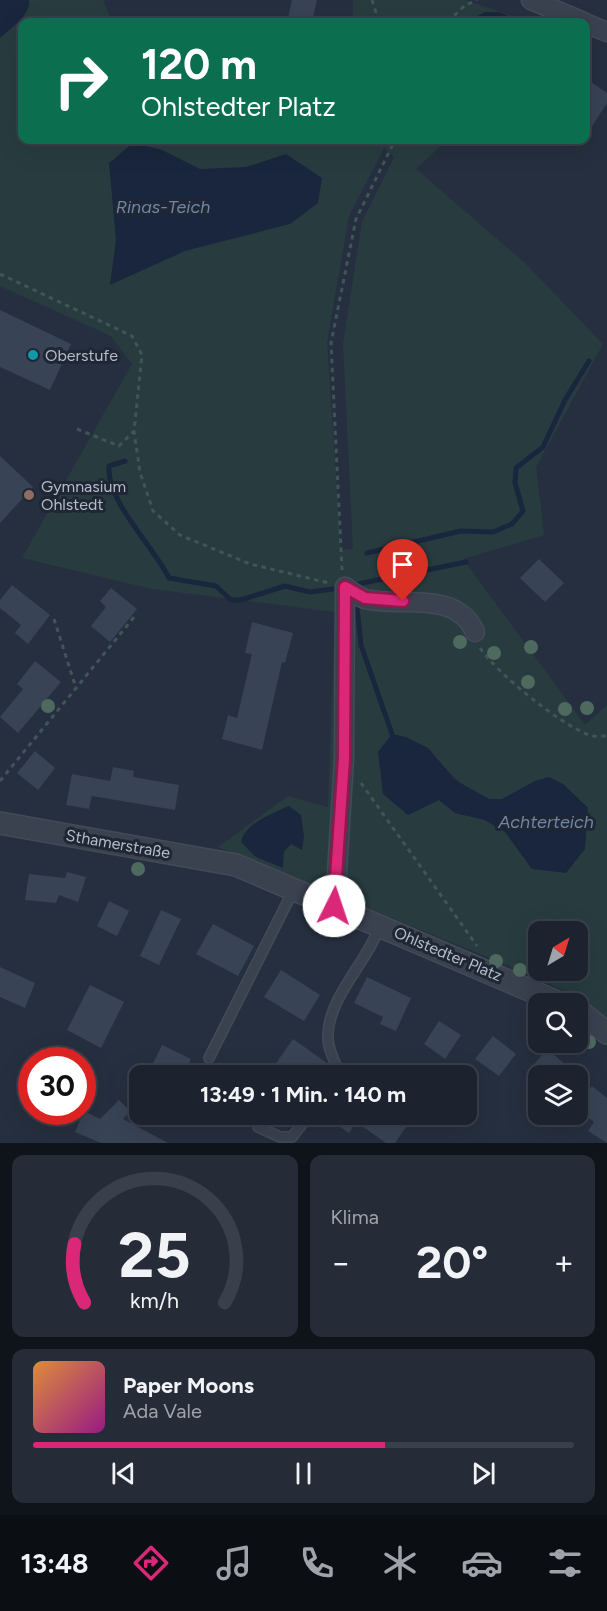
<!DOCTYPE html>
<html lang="de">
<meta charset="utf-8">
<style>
:root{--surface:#1c232f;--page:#252b37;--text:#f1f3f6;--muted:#a0a4aa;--line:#3a404b;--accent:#db2777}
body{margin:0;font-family:Figtree,sans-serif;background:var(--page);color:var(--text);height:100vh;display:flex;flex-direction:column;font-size:22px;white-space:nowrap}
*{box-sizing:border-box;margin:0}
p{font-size:20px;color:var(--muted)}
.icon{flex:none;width:33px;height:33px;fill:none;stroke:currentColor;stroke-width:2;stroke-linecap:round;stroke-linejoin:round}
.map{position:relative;height:1143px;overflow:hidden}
.drawer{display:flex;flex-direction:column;gap:12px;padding:12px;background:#0f131a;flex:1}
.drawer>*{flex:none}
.hud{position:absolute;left:18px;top:18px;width:572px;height:126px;border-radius:12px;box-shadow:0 6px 24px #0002,0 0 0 2px var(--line);background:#0b6e4f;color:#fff;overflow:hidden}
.needle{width:39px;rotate:38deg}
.tools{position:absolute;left:528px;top:921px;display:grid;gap:12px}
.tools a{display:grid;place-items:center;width:60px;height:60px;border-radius:12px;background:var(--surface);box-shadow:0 6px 24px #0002,0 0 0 2px var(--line);font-size:30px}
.speed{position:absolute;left:18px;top:1047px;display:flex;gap:12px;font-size:30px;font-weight:700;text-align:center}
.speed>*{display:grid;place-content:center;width:78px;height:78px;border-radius:50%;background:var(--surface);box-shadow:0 6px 24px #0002,0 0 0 2px var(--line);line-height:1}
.speed .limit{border:9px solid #d22;background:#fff;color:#111}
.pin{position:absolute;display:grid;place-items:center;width:51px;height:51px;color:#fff;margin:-62px -26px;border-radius:50% 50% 50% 0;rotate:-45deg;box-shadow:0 0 6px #0007}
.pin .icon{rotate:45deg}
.me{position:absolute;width:66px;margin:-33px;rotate:4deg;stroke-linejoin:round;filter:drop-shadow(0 0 4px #0008)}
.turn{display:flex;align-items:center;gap:21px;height:126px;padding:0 24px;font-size:27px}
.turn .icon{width:78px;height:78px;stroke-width:2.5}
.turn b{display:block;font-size:42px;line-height:51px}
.big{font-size:45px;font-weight:700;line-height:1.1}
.drawer .widget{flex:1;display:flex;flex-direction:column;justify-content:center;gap:9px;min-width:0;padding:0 21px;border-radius:12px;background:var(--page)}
.drawer .dial{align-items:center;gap:0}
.dial svg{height:156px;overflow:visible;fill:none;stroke:var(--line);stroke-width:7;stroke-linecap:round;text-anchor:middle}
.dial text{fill:var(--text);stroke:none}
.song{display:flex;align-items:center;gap:18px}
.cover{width:72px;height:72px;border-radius:9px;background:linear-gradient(135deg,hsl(30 70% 55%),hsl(310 70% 35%))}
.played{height:6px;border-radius:3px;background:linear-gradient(90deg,var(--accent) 65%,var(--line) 65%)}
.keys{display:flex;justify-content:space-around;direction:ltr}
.heat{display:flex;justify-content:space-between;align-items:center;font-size:33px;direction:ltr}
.drawer .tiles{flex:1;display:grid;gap:12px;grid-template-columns:1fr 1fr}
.widget:last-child{grid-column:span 2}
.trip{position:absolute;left:129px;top:1065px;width:348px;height:60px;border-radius:12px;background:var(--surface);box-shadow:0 6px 24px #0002,0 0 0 2px var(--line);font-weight:700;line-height:60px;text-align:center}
.menu{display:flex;height:96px;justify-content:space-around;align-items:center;background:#0b0e13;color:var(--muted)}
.menu .icon{width:42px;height:42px}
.menu .selected{color:var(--accent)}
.menu b{font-size:27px;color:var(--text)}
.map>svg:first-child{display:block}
</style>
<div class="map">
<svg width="607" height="1143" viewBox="0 0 607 1143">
<rect width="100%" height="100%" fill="#262f3f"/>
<g fill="#283c40" fill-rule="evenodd">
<path d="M29,0h74l9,22h-90v118h425l-31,29 109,94 78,81 -67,123 8,68 -81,24 122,166 22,-20v318l-21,-22 -67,-31 -301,-123 70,-51 40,11 7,-195 -183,-23 -130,-31 110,-194 -21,-28 -111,-50v-248l22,-20zM384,148l10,9 -32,65 -19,122 10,205 -12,1 -14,-208 22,-126zM428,748c15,18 47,57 74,51 16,-3 33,-16 47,-22l14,7 25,24 -56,61 -27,-37 -20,-12 -30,-7 -16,-13zM289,806l2,38 -7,8 -41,-18 17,-14zM538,932h40v38h-40z"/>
<polygon points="353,0 466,0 528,22 353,22"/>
</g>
<g fill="#19263d">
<path d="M0,0h29c2,16 -19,28 -29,38z"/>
<polygon points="485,12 499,12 522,22 465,22"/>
<polygon points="133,143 162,150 200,169 246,167 286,154 322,178 318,203 290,224 185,251 110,285 116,240 109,163"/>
<polygon points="392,734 406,737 428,748 455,780 489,799 502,799 535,781 549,777 563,784 588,808 585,849 566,873 532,869 505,832 485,820 455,813 439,800 408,815 383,794 378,752"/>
<path d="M289,806l12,9 3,22 -2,13 -11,-6 -7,7 -1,17 -27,-11 -15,-15c4,-19 31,-28 48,-36z"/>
</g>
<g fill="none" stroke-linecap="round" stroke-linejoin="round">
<g stroke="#19263d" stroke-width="5">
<path d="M125,461l-16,5c-3,35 45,81 60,112l47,8 15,14h10l44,-14 25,6 23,-3"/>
<polyline points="367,553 461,531 493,532 512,524 523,511 515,483 516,468 543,447 565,400 589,361"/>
<polyline points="358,584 466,562"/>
<polyline points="357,607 361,645 392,734"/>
</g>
</g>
<g fill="#384355">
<polygon points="292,0 317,0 312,22 287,22"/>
<polygon points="585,78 607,93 607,103 585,137"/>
<polygon points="0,310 71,344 50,390 0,367"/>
<polygon points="0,456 33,487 0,523"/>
<polygon points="539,559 564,583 545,602 520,578"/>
<polygon points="12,585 50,615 28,644 15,633 21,625 0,608 0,600"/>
<polygon points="111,588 137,609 110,642 91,626 106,607 100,601"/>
<polygon points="252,622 293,633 285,663 282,662 262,750 222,739 228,715 237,718 252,654 245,653"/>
<polygon points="35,661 61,682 18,733 0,717 23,689 17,684"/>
<polygon points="35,751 55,768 38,790 17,773"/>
<polygon points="113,767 134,771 133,777 179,785 175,810 92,796 89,809 66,805 72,774 110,781"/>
<polygon points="67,872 86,877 78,902 59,895 56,903 25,900 29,874 65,878"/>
<polygon points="109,901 129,911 117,936 97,926"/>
<polygon points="161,910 181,919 159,965 140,956"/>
<polygon points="213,924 254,946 238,976 196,954"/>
<polygon points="0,967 35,983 25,1008 0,997"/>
<polygon points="281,970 320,995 304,1021 264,997"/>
<polygon points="367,977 411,998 396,1031 380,1024 383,1017 354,1003"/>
<polygon points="90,985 124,1002 101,1048 67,1030"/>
<polygon points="439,1021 461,1035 445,1059 424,1044"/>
<polygon points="493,1036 516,1054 499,1076 475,1059"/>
<polygon points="293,1039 327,1063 318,1076 267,1076"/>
<polygon points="162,1045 191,1059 183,1076 147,1076"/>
<polygon points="547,1049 579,1076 540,1076 531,1068"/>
<polygon points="592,1086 607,1098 607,1143 588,1131 594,1122 578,1109 578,1104"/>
<polygon points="119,1100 130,1111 123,1119 168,1143 101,1143 75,1132 84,1111 100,1119"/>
<polygon points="321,1114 388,1114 406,1127 395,1143 386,1143 356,1122 349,1133"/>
</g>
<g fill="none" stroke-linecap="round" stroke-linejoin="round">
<g stroke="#434a58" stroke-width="12">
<g id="service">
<polyline points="209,1058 294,889"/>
<path d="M335,1076l3,-5c-3,-10 -10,-22 -10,-32 -2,-40 40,-77 52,-114"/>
<polyline points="258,1127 280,1137 292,1137 310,1114"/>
</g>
</g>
<g stroke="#434a58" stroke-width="21">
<g id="minor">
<polyline points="531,0 584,22"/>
<polyline points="585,23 607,32"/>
<path d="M345,587c6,4 14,10 20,12 37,9 91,-10 110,33"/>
<polyline points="335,906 344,759 345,587"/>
</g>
</g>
<g stroke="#434a58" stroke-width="24">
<g id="tertiary">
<polyline points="0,823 236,865 562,1004"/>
<polyline points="578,1010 607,1033"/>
</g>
</g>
<g stroke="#415558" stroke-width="3" stroke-dasharray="4.5 4.5" stroke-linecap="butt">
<polyline points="372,0 379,22"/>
<polyline points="448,22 464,6 477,0"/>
<polyline points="0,274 132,336 142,355 134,431 140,472 153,511 180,535 250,564 329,583"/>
<polyline points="77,429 119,446 134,431"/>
<polyline points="342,570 331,343 356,219 395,140"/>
<polyline points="54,619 76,688"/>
<path d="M480,648c18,26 78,75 109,87 5,2 12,1 18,1"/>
<polyline points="0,781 135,616"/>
<polyline points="361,783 477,946"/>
</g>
<use href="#service" stroke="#3a414f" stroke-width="9"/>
<use href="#minor" stroke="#3a414f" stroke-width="18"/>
<use href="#tertiary" stroke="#3a414f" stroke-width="21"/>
</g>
<g fill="#4e6a5f">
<circle cx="460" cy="642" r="7"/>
<circle cx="531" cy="647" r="7"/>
<circle cx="494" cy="653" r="7"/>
<circle cx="528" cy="682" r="7"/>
<circle cx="48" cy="706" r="7"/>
<circle cx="587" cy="708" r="7"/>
<circle cx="565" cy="709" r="7"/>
<circle cx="138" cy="869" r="7"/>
<circle cx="496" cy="961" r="7"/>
<circle cx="520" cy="970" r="7"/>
<circle cx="589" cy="1042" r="7"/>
</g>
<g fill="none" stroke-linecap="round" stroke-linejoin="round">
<g stroke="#8e194d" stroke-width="15">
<polyline id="route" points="334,906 344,759 345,587 365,598 403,601"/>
</g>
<use href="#route" stroke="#db2777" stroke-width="10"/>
</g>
<circle fill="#0f9aa8" stroke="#1f2634" stroke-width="2" cx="33" cy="355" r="6"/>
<circle fill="#8d6e63" stroke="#1f2634" stroke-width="2" cx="29" cy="495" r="6"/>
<g text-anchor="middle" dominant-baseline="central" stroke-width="6" stroke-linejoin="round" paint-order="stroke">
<g font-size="16" fill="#b6bcca" stroke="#1f2634" text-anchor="start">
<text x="45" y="355">Oberstufe</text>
<text x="41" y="486">Gymnasium<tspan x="41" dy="18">Ohlstedt</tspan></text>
</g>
<g font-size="16" fill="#b6bcca" stroke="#1f2634">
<text transform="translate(118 844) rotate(10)">Sthamerstraße</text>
<text transform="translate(448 954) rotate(23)">Ohlstedter Platz</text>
</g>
<g font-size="18" font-style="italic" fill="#7085a7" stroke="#1f2634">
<text x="163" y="207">Rinas-Teich</text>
<text x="546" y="822">Achterteich</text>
</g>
</g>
</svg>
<div class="tools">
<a><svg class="needle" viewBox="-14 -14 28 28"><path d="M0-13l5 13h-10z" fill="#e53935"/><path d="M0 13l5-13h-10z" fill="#a0a4aa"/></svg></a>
<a><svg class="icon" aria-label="search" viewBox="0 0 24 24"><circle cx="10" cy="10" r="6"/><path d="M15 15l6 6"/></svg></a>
<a><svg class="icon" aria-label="layers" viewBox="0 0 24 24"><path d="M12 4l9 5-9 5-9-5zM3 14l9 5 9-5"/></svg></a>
</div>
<div class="speed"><div class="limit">30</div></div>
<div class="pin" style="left:403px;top:601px;background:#d93025"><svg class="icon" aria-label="arrive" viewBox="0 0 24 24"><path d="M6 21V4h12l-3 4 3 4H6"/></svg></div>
<svg class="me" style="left:334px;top:906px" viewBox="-20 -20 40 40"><circle r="19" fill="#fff"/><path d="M0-13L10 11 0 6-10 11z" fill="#db2777"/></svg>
<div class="trip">13:49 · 1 Min. · 140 m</div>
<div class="hud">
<div class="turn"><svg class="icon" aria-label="right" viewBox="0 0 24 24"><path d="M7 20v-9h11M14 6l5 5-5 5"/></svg><div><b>120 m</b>Ohlstedter Platz</div></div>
</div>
</div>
<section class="drawer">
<div class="tiles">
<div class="widget dial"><svg viewBox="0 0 100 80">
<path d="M14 69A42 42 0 1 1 86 69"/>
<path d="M14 69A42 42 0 0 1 9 39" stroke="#db2777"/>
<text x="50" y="56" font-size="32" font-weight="700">25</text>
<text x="50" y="72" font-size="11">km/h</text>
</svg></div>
<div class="widget"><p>Klima</p>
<div class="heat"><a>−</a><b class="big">20°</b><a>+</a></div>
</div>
<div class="widget">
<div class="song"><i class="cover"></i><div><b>Paper Moons</b><p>Ada Vale</p></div></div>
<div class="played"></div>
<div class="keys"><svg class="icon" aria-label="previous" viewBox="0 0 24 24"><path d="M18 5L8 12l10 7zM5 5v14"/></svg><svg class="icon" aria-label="pause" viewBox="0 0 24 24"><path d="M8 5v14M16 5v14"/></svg><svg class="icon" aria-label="next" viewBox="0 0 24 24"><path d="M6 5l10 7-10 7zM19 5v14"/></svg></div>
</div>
</div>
</section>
<nav class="menu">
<b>13:48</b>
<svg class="icon selected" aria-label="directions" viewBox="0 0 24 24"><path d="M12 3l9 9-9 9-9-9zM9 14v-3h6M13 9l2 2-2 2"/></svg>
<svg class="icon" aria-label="music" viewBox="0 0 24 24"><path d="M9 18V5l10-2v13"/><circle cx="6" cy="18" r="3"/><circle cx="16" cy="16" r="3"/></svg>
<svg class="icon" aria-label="phone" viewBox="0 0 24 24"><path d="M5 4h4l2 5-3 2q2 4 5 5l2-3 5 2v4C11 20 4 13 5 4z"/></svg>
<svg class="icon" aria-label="climate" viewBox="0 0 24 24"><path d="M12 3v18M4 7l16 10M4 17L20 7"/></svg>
<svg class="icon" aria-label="car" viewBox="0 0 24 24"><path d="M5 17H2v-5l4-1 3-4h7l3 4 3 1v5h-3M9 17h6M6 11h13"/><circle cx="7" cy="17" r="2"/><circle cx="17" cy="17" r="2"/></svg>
<svg class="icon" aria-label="filters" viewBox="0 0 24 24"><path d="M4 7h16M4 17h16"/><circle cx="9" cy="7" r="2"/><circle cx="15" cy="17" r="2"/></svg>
</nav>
